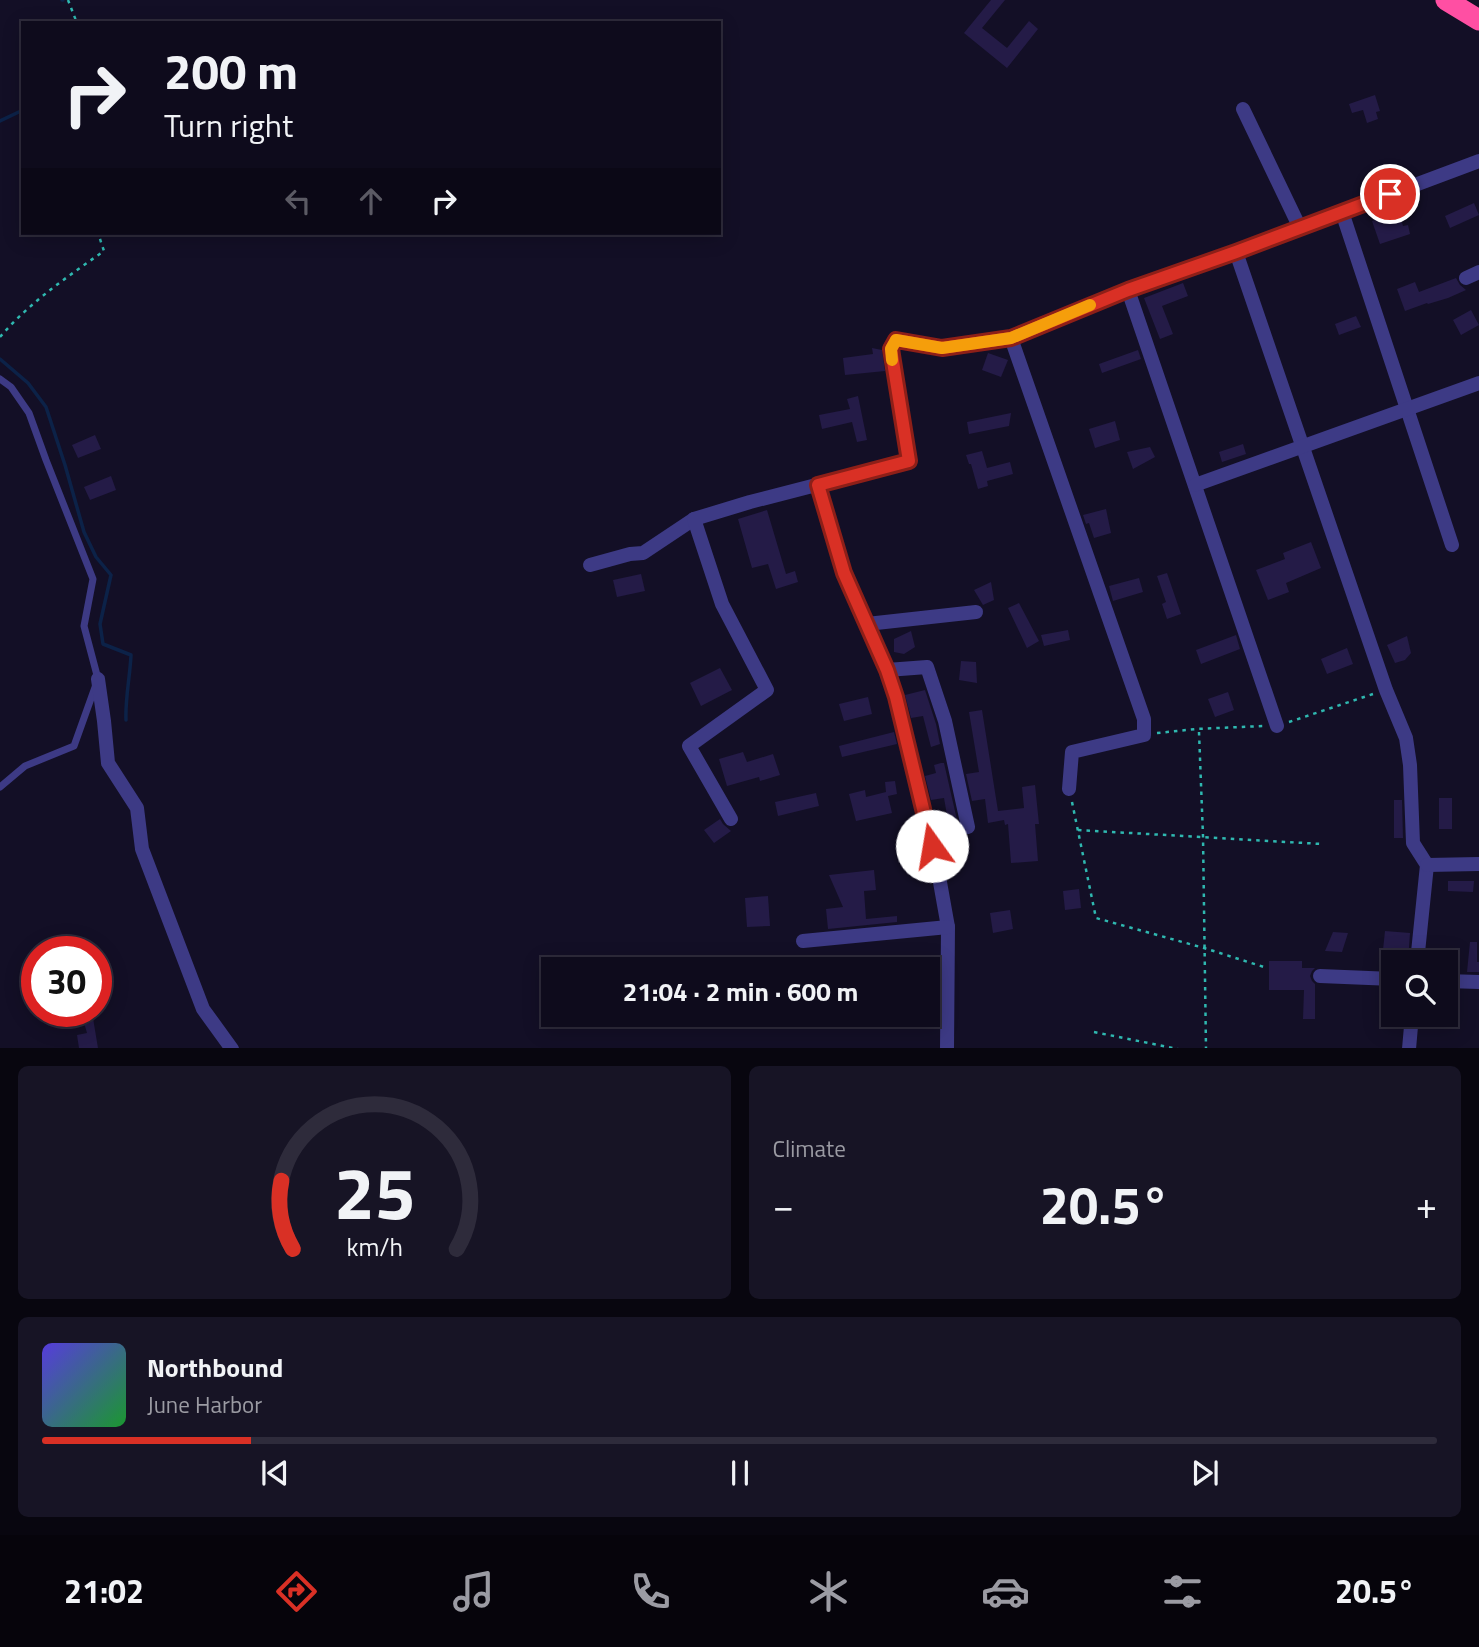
<!DOCTYPE html>
<meta charset="utf-8">
<style>
:root{--surface:#0e0b1c;--page:#171425;--text:#f1f3f6;--muted:#9b9ba3;--line:#2e2b3b;--accent:#d93025}
body{margin:0;font-family:"Titillium Web",sans-serif;background:var(--page);color:var(--text);height:100vh;display:flex;flex-direction:column;font-size:26px;white-space:nowrap}
*{box-sizing:border-box;margin:0}
p{font-size:23px;color:var(--muted)}
.icon{flex:none;width:38px;height:38px;fill:none;stroke:currentColor;stroke-width:2;stroke-linecap:round;stroke-linejoin:round}
.map{position:relative;height:1048px;overflow:hidden}
.sheet{display:flex;flex-direction:column;gap:18px;padding:18px;background:#08060f;flex:1}
.sheet>*{flex:none}
.guide{position:absolute;left:21px;top:21px;width:700px;height:214px;border-radius:0px;box-shadow:0 4px 18px #0003,0 0 0 2px var(--line);background:#0e0b1c;color:var(--text);overflow:hidden}
.tools{position:absolute;left:1381px;top:950px;display:grid;gap:14px}
.tools a{display:grid;place-items:center;width:77px;height:77px;border-radius:0px;background:var(--surface);box-shadow:0 4px 18px #0003,0 0 0 2px var(--line);font-size:35px}
.speed{position:absolute;left:21px;top:936px;display:flex;gap:14px;font-size:35px;font-weight:700;text-align:center}
.speed>*{display:grid;place-content:center;width:91px;height:91px;border-radius:50%;background:var(--surface);box-shadow:0 4px 18px #0003,0 0 0 2px var(--line);line-height:1}
.speed .limit{border:10px solid #d22;background:#fff;color:#111}
.pin{position:absolute;display:grid;place-items:center;width:60px;height:60px;color:#fff;margin:-30px;border:4px solid #fff;border-radius:50%;box-shadow:0 2px 7px #0007}
.me{position:absolute;width:77px;margin:-38px;rotate:347deg;stroke-linejoin:round;filter:drop-shadow(0 0 5px #0008)}
.turn{display:flex;align-items:center;gap:24px;height:147px;padding:0 28px;font-size:32px}
.turn .icon{width:91px;height:91px;stroke-width:2.5}
.turn b{display:block;font-size:49px;line-height:60px}
.lanes{display:flex;align-items:center;height:66px;padding:0 28px;background:#0003;justify-content:center;gap:35px;direction:ltr}
.lanes .off{opacity:.35}
.big{font-size:52px;font-weight:700;line-height:1.1}
.sheet .tile{flex:1;display:flex;flex-direction:column;justify-content:center;gap:10px;min-width:0;padding:0 24px;border-radius:10px;background:var(--page)}
.sheet .dial{align-items:center;gap:0}
.dial svg{height:182px;overflow:visible;fill:none;stroke:var(--line);stroke-width:7;stroke-linecap:round;text-anchor:middle}
.dial text{fill:var(--text);stroke:none}
.song{display:flex;align-items:center;gap:21px}
.cover{width:84px;height:84px;border-radius:10px;background:linear-gradient(135deg,hsl(250 70% 55%),hsl(130 70% 35%))}
.played{height:7px;border-radius:4px;background:linear-gradient(90deg,var(--accent) 15%,var(--line) 15%)}
.keys{display:flex;justify-content:space-around;direction:ltr}
.heat{display:flex;justify-content:space-between;align-items:center;font-size:38px;direction:ltr}
.sheet .tiles{flex:1;display:grid;gap:18px;grid-template-columns:1fr 1fr}
.tile:last-child{grid-column:span 2}
.trip{position:absolute;left:541px;top:957px;width:399px;height:70px;border-radius:0px;background:var(--surface);box-shadow:0 4px 18px #0003,0 0 0 2px var(--line);font-weight:700;line-height:70px;text-align:center}
.tabs{display:flex;height:112px;justify-content:space-around;align-items:center;background:#06040b;color:var(--muted)}
.tabs .icon{width:49px;height:49px}
.tabs .on{color:var(--accent)}
.tabs b{font-size:32px;color:var(--text)}
.map>svg:first-child{display:block}
</style>
<div class="map">
<svg width="1479" height="1049" viewBox="0 0 1479 1049">
<rect width="100%" height="100%" fill="#130f26"/>
<g fill="none" stroke-linecap="round" stroke-linejoin="round">
<g stroke="#0c2248" stroke-width="3.5">
<polyline points="62,0 63,0"/>
<polyline points="0,121 23,110"/>
<path d="M0,359l28,24 18,24 19,58 19,67 12,25 15,18 -11,49 3,20 28,11c-1,22 -6,44 -5,65"/>
</g>
</g>
<g fill="#241b47">
<polygon points="991,0 1005,0 982,28 1007,48 1029,21 1038,29 1007,68 964,33"/>
<polygon points="1375,95 1380,111 1376,112 1378,119 1367,123 1363,110 1352,113 1349,104"/>
<polygon points="1474,203 1479,215 1450,228 1445,216"/>
<polygon points="1399,212 1403,226 1408,225 1410,234 1380,244 1372,221"/>
<polygon points="1456,278 1460,285 1466,290 1448,298 1428,304 1427,303 1405,311 1397,289 1415,282 1419,292"/>
<polygon points="1183,283 1188,296 1162,306 1173,334 1160,339 1144,298"/>
<polygon points="1471,310 1479,325 1461,335 1453,320"/>
<polygon points="1356,316 1361,327 1339,335 1335,324"/>
<polygon points="872,348 882,350 885,371 845,375 843,358 873,354"/>
<polygon points="1138,350 1141,359 1102,373 1099,364"/>
<polygon points="988,353 1008,360 1001,377 982,370"/>
<polygon points="858,396 867,440 857,442 852,422 822,429 819,415 850,409 847,399"/>
<polygon points="1011,413 1009,426 969,434 967,422"/>
<polygon points="1115,421 1120,440 1095,448 1089,429"/>
<polygon points="95,435 101,449 78,458 72,445"/>
<polygon points="1243,444 1246,454 1222,462 1219,452"/>
<polygon points="1150,447 1155,457 1133,469 1127,452"/>
<polygon points="982,451 987,468 1010,462 1013,474 987,481 988,486 978,489 971,464 969,464 966,455"/>
<polygon points="111,476 116,490 90,500 84,487"/>
<polygon points="1106,509 1111,533 1094,538 1089,523 1086,524 1083,515"/>
<polygon points="767,510 786,574 795,571 798,582 776,589 768,564 752,568 738,519"/>
<polygon points="1311,542 1321,568 1286,583 1289,592 1268,600 1256,570 1285,559 1283,553"/>
<polygon points="1167,573 1181,614 1167,619 1162,604 1166,602 1157,576"/>
<polygon points="641,574 645,591 617,597 613,580"/>
<polygon points="1139,578 1143,592 1113,601 1109,586"/>
<polygon points="991,582 994,600 983,605 974,590"/>
<polygon points="1019,603 1039,641 1027,648 1008,608"/>
<polygon points="1068,630 1070,640 1044,646 1041,635"/>
<polygon points="911,631 915,647 904,654 894,652 894,639"/>
<polygon points="1236,635 1240,649 1201,664 1196,650"/>
<polygon points="1407,636 1411,653 1405,660 1395,663 1387,645"/>
<polygon points="1347,648 1353,664 1327,674 1321,659"/>
<polygon points="961,661 976,662 977,683 959,680"/>
<polygon points="720,668 732,690 701,706 690,683"/>
<polygon points="925,690 936,724 940,744 931,747 923,716 911,718 905,695"/>
<polygon points="1228,692 1234,710 1215,717 1208,699"/>
<polygon points="868,697 872,714 844,721 839,704"/>
<polygon points="982,710 998,811 1024,808 1022,787 1035,785 1039,824 1035,824 1038,861 1011,863 1008,824 1005,825 1004,820 988,823 985,799 972,801 966,774 979,772 969,712"/>
<polygon points="894,732 897,744 842,757 839,746"/>
<polygon points="743,752 747,762 773,754 780,775 760,781 759,777 727,786 719,759"/>
<polygon points="941,763 944,763 957,820 948,821 944,798 931,800 925,776 936,773 934,765"/>
<polygon points="895,781 897,794 888,796 892,813 856,821 849,794 865,790 866,797 886,792 885,782"/>
<polygon points="816,793 819,806 778,816 775,802"/>
<rect x="1439" y="798" width="13" height="31"/>
<polygon points="1394,800 1402,800 1403,838 1394,838"/>
<polygon points="720,819 723,824 731,831 714,843 704,830"/>
<polygon points="874,870 876,890 864,891 866,919 897,916 897,922 828,929 826,909 843,907 829,875"/>
<polygon points="1448,881 1474,881 1473,892 1448,891"/>
<polygon points="1079,889 1081,908 1065,910 1063,891"/>
<polygon points="768,896 770,926 747,927 745,898"/>
<polygon points="1010,910 1013,929 993,933 990,913"/>
<polygon points="1385,931 1410,933 1408,962 1393,962 1393,969 1381,969"/>
<polygon points="1333,932 1348,933 1342,952 1325,951"/>
<polygon points="1470,942 1477,942 1477,962 1479,962 1479,972 1467,972"/>
<polygon points="1269,961 1302,961 1302,968 1315,968 1312,971 1310,976 1312,981 1315,984 1315,1019 1303,1019 1304,990 1269,990"/>
<polygon points="81,1012 92,1012 98,1048 79,1048 77,1035 87,1033"/>
</g>
<g fill="none" stroke-linecap="round" stroke-linejoin="round">
<g stroke="#2fb8b0" stroke-width="2.5" stroke-dasharray="3.5 5" stroke-linecap="butt">
<polyline points="68,0 77,23"/>
<path d="M0,337c30,-35 67,-60 104,-86l-6,-18"/>
<polyline points="1289,722 1373,694"/>
<polyline points="1199,732 1203,836 1206,1049"/>
<polyline points="1157,733 1196,729 1263,726"/>
<polyline points="1072,802 1096,918 1204,948 1264,967"/>
<polyline points="1078,830 1322,844"/>
<polyline points="1094,1032 1178,1049"/>
</g>
<polyline stroke="#3d3a85" stroke-width="7" points="0,379 11,387 29,413 46,460 93,579 84,626 98,679 74,746 25,766 0,787"/>
<g stroke="#3d3a85" stroke-width="14">
<polyline points="1243,109 1300,228"/>
<polyline points="1342,212 1452,545"/>
<polyline points="1236,252 1386,690 1406,738 1410,765 1413,843 1427,865 1417,962"/>
<polyline points="1466,278 1479,272"/>
<polyline points="1128,290 1277,726"/>
<polyline points="1011,338 1144,719 1144,735 1072,752 1069,789"/>
<polyline points="818,485 844,573 887,670 896,697 938,871 948,927 947,1049"/>
<polyline points="1195,485 1479,383"/>
<polyline points="590,565 630,554 643,553 694,519"/>
<polyline points="867,624 976,612"/>
<polyline points="887,670 927,667 945,721 968,827"/>
<polyline points="98,679 104,721 108,763 137,808 142,849 203,1009 232,1049"/>
<polyline points="731,819 689,746 767,690 722,604 694,519 750,502 909,461 891,350 896,340 942,348 1011,338 1128,290 1236,252 1479,161"/>
<polyline points="1427,865 1479,864"/>
<polyline points="803,941 948,927"/>
<polyline points="1320,976 1393,979"/>
<polyline points="1446,981 1479,982"/>
<polyline points="1409,1049 1412,1015"/>
</g>
<polyline stroke="#ff4fa3" stroke-width="21" points="1446,0 1479,20"/>
</g>
<g fill="none" stroke-linecap="round" stroke-linejoin="round">
<g stroke="#8d1f18" stroke-width="18">
<polyline id="route" points="932,846 896,697 887,670 844,573 818,485 909,461 891,349 896,340 942,348 1011,338 1128,290 1236,252 1390,194"/>
</g>
<use href="#route" stroke="#d93025" stroke-width="12"/>
<polyline stroke="#f59e0b" stroke-width="12" points="892,360 891,349 896,340 942,348 1011,338 1090,305"/>
</g>
</svg>
<div class="tools">
<a><svg class="icon" aria-label="search" viewBox="0 0 24 24"><circle cx="10" cy="10" r="6"/><path d="M15 15l6 6"/></svg></a>
</div>
<div class="speed"><div class="limit">30</div></div>
<div class="pin" style="left:1390px;top:194px;background:#d93025"><svg class="icon" aria-label="arrive" viewBox="0 0 24 24"><path d="M6 21V4h12l-3 4 3 4H6"/></svg></div>
<svg class="me" style="left:932px;top:846px" viewBox="-20 -20 40 40"><circle r="19" fill="#fff"/><path d="M0-13L10 11 0 6-10 11z" fill="#d93025"/></svg>
<div class="trip">21:04 · 2 min · 600 m</div>
<div class="guide">
<div class="turn"><svg class="icon" aria-label="right" viewBox="0 0 24 24"><path d="M7 20v-9h11M14 6l5 5-5 5"/></svg><div><b>200 m</b>Turn right</div></div>
<div class="lanes"><svg class="icon off" aria-label="left" viewBox="0 0 24 24"><path d="M17 20v-9H6M10 6l-5 5 5 5"/></svg><svg class="icon off" aria-label="ahead" viewBox="0 0 24 24"><path d="M12 20V5M6 11l6-6 6 6"/></svg><svg class="icon" aria-label="right" viewBox="0 0 24 24"><path d="M7 20v-9h11M14 6l5 5-5 5"/></svg></div>
</div>
</div>
<section class="sheet">
<div class="tiles">
<div class="tile dial"><svg viewBox="0 0 100 80">
<path d="M14 69A42 42 0 1 1 86 69"/>
<path d="M14 69A42 42 0 0 1 9 39" stroke="#d93025"/>
<text x="50" y="56" font-size="32" font-weight="700">25</text>
<text x="50" y="72" font-size="11">km/h</text>
</svg></div>
<div class="tile"><p>Climate</p>
<div class="heat"><a>−</a><b class="big">20.5°</b><a>+</a></div>
</div>
<div class="tile">
<div class="song"><i class="cover"></i><div><b>Northbound</b><p>June Harbor</p></div></div>
<div class="played"></div>
<div class="keys"><svg class="icon" aria-label="previous" viewBox="0 0 24 24"><path d="M18 5L8 12l10 7zM5 5v14"/></svg><svg class="icon" aria-label="pause" viewBox="0 0 24 24"><path d="M8 5v14M16 5v14"/></svg><svg class="icon" aria-label="next" viewBox="0 0 24 24"><path d="M6 5l10 7-10 7zM19 5v14"/></svg></div>
</div>
</div>
</section>
<nav class="tabs">
<b>21:02</b>
<svg class="icon on" aria-label="directions" viewBox="0 0 24 24"><path d="M12 3l9 9-9 9-9-9zM9 14v-3h6M13 9l2 2-2 2"/></svg>
<svg class="icon" aria-label="music" viewBox="0 0 24 24"><path d="M9 18V5l10-2v13"/><circle cx="6" cy="18" r="3"/><circle cx="16" cy="16" r="3"/></svg>
<svg class="icon" aria-label="phone" viewBox="0 0 24 24"><path d="M5 4h4l2 5-3 2q2 4 5 5l2-3 5 2v4C11 20 4 13 5 4z"/></svg>
<svg class="icon" aria-label="climate" viewBox="0 0 24 24"><path d="M12 3v18M4 7l16 10M4 17L20 7"/></svg>
<svg class="icon" aria-label="car" viewBox="0 0 24 24"><path d="M5 17H2v-5l4-1 3-4h7l3 4 3 1v5h-3M9 17h6M6 11h13"/><circle cx="7" cy="17" r="2"/><circle cx="17" cy="17" r="2"/></svg>
<svg class="icon" aria-label="filters" viewBox="0 0 24 24"><path d="M4 7h16M4 17h16"/><circle cx="9" cy="7" r="2"/><circle cx="15" cy="17" r="2"/></svg>
<b>20.5°</b>
</nav>
